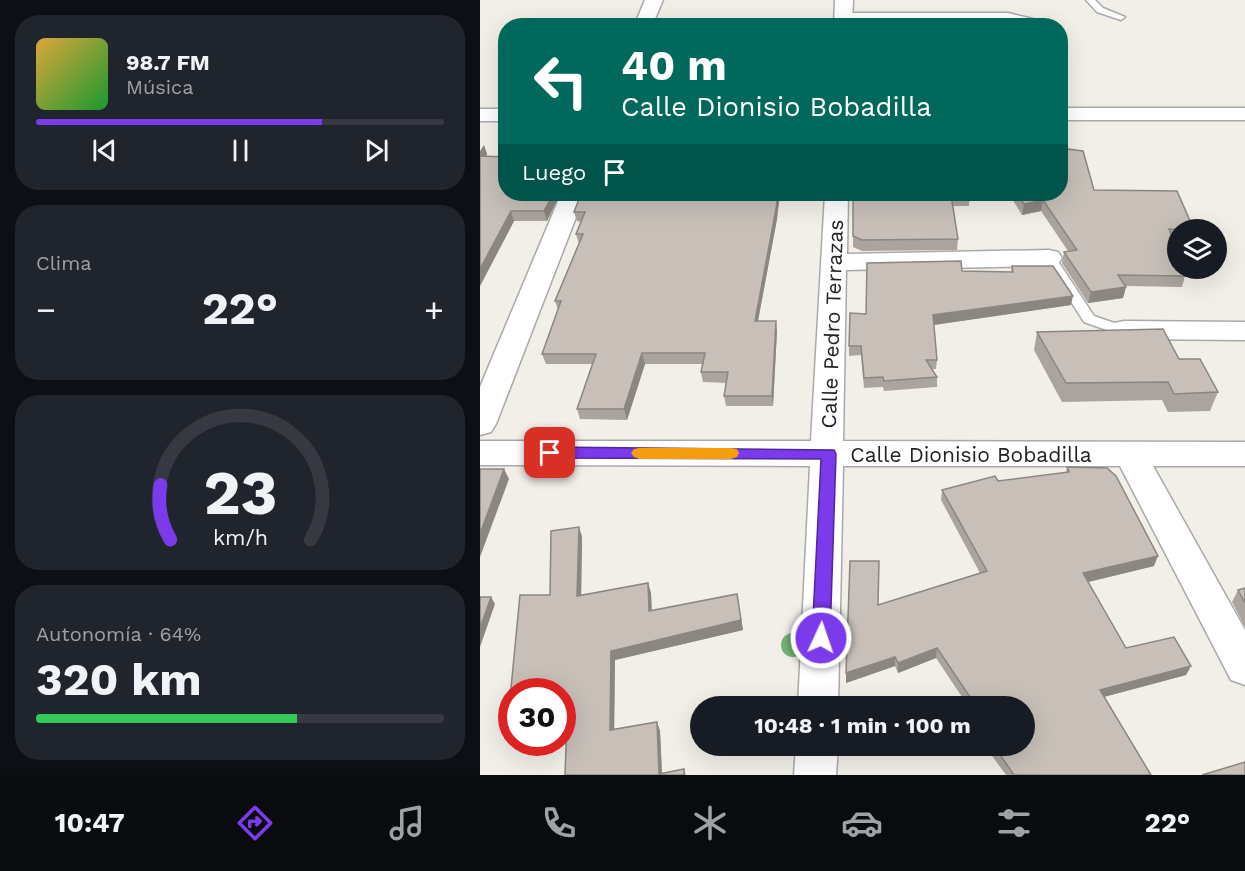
<!DOCTYPE html>
<html lang="es">
<meta charset="utf-8">
<style>
:root{--surface:#171b24;--page:#20242c;--text:#f1f3f6;--muted:#9ea1a6;--line:#363941;--accent:#7c3aed}
body{margin:0;font-family:"Work Sans",sans-serif;background:var(--page);color:var(--text);height:100vh;display:flex;flex-direction:column;font-size:22px;white-space:nowrap}
*{box-sizing:border-box;margin:0}
p{font-size:20px;color:var(--muted)}
.icon{flex:none;width:33px;height:33px;fill:none;stroke:currentColor;stroke-width:2;stroke-linecap:round;stroke-linejoin:round}
.map{position:relative;flex:1;overflow:hidden}
.details{display:flex;flex-direction:column;gap:15px;padding:15px;background:#0d0f14;width:480px}
.details>*{flex:none}
.hud{position:absolute;left:18px;top:18px;width:570px;height:183px;border-radius:24px;box-shadow:0 6px 24px #0002;background:#00695c;color:#fff;overflow:hidden}
.tools{position:absolute;left:687px;top:219px;display:grid;gap:12px}
.tools a{display:grid;place-items:center;width:60px;height:60px;border-radius:50%;background:var(--surface);box-shadow:0 6px 24px #0002;font-size:30px}
.speed{position:absolute;left:18px;top:678px;display:flex;gap:12px;font-size:30px;font-weight:700;text-align:center}
.speed>*{display:grid;place-content:center;width:78px;height:78px;border-radius:50%;background:var(--surface);box-shadow:0 6px 24px #0002;line-height:1}
.speed .limit{border:9px solid #d22;background:#fff;color:#111}
.pin{position:absolute;display:grid;place-items:center;width:51px;height:51px;color:#fff;margin:-26px;border-radius:12px;box-shadow:0 3px 9px #0006}
.me{position:absolute;width:66px;margin:-33px;rotate:3deg;stroke-linejoin:round;filter:drop-shadow(0 0 4px #0008)}
.turn{display:flex;align-items:center;gap:21px;height:126px;padding:0 24px;font-size:27px}
.turn .icon{width:78px;height:78px;stroke-width:2.5}
.turn b{display:block;font-size:42px;line-height:51px}
.then{display:flex;align-items:center;height:57px;padding:0 24px;background:#0003;gap:12px;font-size:22px}
.big{font-size:45px;font-weight:700;line-height:1.1}
.details .card{flex:1;display:flex;flex-direction:column;justify-content:center;gap:9px;min-width:0;padding:0 21px;border-radius:24px;background:var(--page)}
.details .dial{align-items:center;gap:0}
.dial svg{height:156px;overflow:visible;fill:none;stroke:var(--line);stroke-width:7;stroke-linecap:round;text-anchor:middle}
.dial text{fill:var(--text);stroke:none}
.song{display:flex;align-items:center;gap:18px}
.cover{width:72px;height:72px;border-radius:9px;background:linear-gradient(135deg,hsl(40 70% 55%),hsl(130 70% 35%))}
.played{height:6px;border-radius:3px;background:linear-gradient(90deg,var(--accent) 70%,var(--line) 70%)}
.keys{display:flex;justify-content:space-around;direction:ltr}
.heat{display:flex;justify-content:space-between;align-items:center;font-size:33px;direction:ltr}
.charge{height:9px;border-radius:4px;background:linear-gradient(90deg,#34c759 64%,var(--line) 0)}
.trip{position:absolute;left:210px;top:696px;width:345px;height:60px;border-radius:30px;background:var(--surface);box-shadow:0 6px 24px #0002;font-weight:700;line-height:60px;text-align:center}
.dock{display:flex;height:96px;justify-content:space-around;align-items:center;background:#090b0e;color:var(--muted)}
.dock .icon{width:42px;height:42px}
.dock .selected{color:var(--accent)}
.dock b{font-size:27px;color:var(--text)}
main{display:flex;flex:1;min-height:0}
.map>svg:first-child{display:block}
</style>
<main>
<section class="details">
<div class="card">
<div class="song"><i class="cover"></i><div><b>98.7 FM</b><p>Música</p></div></div>
<div class="played"></div>
<div class="keys"><svg class="icon" aria-label="previous" viewBox="0 0 24 24"><path d="M18 5L8 12l10 7zM5 5v14"/></svg><svg class="icon" aria-label="pause" viewBox="0 0 24 24"><path d="M8 5v14M16 5v14"/></svg><svg class="icon" aria-label="next" viewBox="0 0 24 24"><path d="M6 5l10 7-10 7zM19 5v14"/></svg></div>
</div>
<div class="card"><p>Clima</p>
<div class="heat"><a>−</a><b class="big">22°</b><a>+</a></div>
</div>
<div class="card dial"><svg viewBox="0 0 100 80">
<path d="M14 69A42 42 0 1 1 86 69"/>
<path d="M14 69A42 42 0 0 1 9 41" stroke="#7c3aed"/>
<text x="50" y="56" font-size="32" font-weight="700">23</text>
<text x="50" y="72" font-size="11">km/h</text>
</svg></div>
<div class="card"><p>Autonomía · 64%</p><b class="big">320 km</b><div class="charge"></div></div>
</section>
<div class="map">
<svg width="765" height="775" viewBox="0 0 765 775">
<rect width="100%" height="100%" fill="#f2efe9"/>
<g fill="none" stroke-linecap="round" stroke-linejoin="round">
<g stroke="#a9a9a9" stroke-width="3">
<g id="lane">
<polygon points="606,0 615,0 623,8 645,17 641,20 617,12"/>
<polygon points="528,13 553,19 549,22 528,19 364,19 360,16 364,13"/>
<polygon points="569,254 574,255 614,316 646,327 648,330 646,333 641,335 604,322 563,258"/>
</g>
</g>
<g stroke="#a9a9a9" stroke-width="3">
<g id="street">
<polygon points="165,0 183,0 172,26 154,26"/>
<polygon points="355,0 373,0 372,26 354,26"/>
<rect x="580" y="108" width="185" height="12"/>
<rect x="0" y="109" width="26" height="12"/>
<polygon points="81,194 105,194 16,424 11,432 0,435 0,387"/>
<polygon points="345,194 368,194 367,254 569,250 578,252 582,258 578,264 569,266 366,270 363,441 765,442 765,466 673,466 765,630 765,685 751,680 640,466 363,466 358,706 318,706 330,466 0,465 0,441 331,441"/>
<polygon points="644,321 765,322 765,340 644,339 634,337 630,330 634,323"/>
<polygon points="316,746 358,746 356,775 314,775"/>
</g>
</g>
<use href="#lane" fill="#fff" fill-rule="evenodd"/>
<use href="#street" fill="#fff" fill-rule="evenodd"/>
</g>
<circle fill="#74b475" cx="313" cy="645" r="12"/>
<g fill="#aba49e">
<polygon points="4,145 7,154 6,156 26,194 80,194 67,221 34,221 0,286"/>
<polygon points="614,190 698,230 698,240 693,240 705,276 702,287 646,286 643,298 608,303 582,263 584,252 588,251 561,211 542,215 529,194 580,194"/>
<polygon points="373,194 490,194 489,206 473,206 478,239 477,250 382,251 373,247"/>
<polygon points="94,212 297,219 278,321 297,331 293,406 246,406 244,396 247,383 223,382 221,372 223,364 165,364 147,420 100,419 97,409 112,364 66,364 62,354 78,310 75,301 99,244 96,234 101,222 97,221"/>
<polygon points="532,266 591,305 454,325 457,360 456,369 452,369 457,377 457,387 404,391 403,387 384,388 381,355 369,356 369,346 386,314 482,271 531,272"/>
<polygon points="557,332 738,392 730,411 688,412 682,400 582,402 554,350"/>
<polygon points="587,467 674,566 608,582 646,648 711,666 706,675 624,697 671,775 526,775 505,746 544,746 544,706 488,706 456,658 418,673 415,666 366,683 366,673 398,605 500,573 461,500 462,490 586,472"/>
<polygon points="99,527 102,537 101,595 168,583 171,593 172,611 257,594 263,630 135,660 134,729 177,722 180,731 182,773 204,769 206,775 85,775 87,727 82,728 82,692 32,692 32,736 27,729 40,595 70,595 71,531"/>
<polygon points="765,588 765,627 752,602 758,590"/>
</g>
<g fill="#8b8681">
<polygon points="4,145 7,154 0,166 0,151"/>
<polygon points="73,194 80,194 67,221 64,211"/>
<polygon points="298,194 300,194 297,219 276,331 275,321"/>
<polygon points="563,200 561,211 542,215 544,204"/>
<polygon points="31,211 34,221 0,286 0,269"/>
<polygon points="646,287 643,298 608,303 611,292"/>
<polygon points="593,296 591,305 453,325 453,315"/>
<polygon points="296,321 297,331 293,406 292,396"/>
<polygon points="162,353 165,364 147,420 144,409"/>
<polygon points="24,469 29,479 0,557 0,534"/>
<polygon points="99,527 102,537 101,606 97,596"/>
<polygon points="678,556 674,566 600,584 603,573"/>
<polygon points="168,583 171,593 172,621 169,611"/>
<polygon points="257,594 263,630 135,660 134,739 130,730 131,651"/>
<polygon points="11,597 15,604 0,647 0,628"/>
<polygon points="457,648 456,658 418,673 418,663"/>
<polygon points="415,657 415,666 366,683 366,673"/>
<polygon points="711,666 706,675 616,699 620,690"/>
<polygon points="177,722 180,731 182,775 179,774"/>
</g>
<g fill="#c7bfb8" stroke="#8b8681" stroke-width="1.5">
<polygon points="580,148 603,151 614,190 697,191 714,230 689,229 698,254 698,268 702,268 705,276 638,275 646,287 611,292 584,252 597,250 563,200 544,204 537,194 580,194"/>
<polygon points="0,156 26,157 26,194 73,194 64,211 31,211 0,269"/>
<polygon points="101,194 298,194 296,209 275,321 296,321 292,396 244,396 248,372 221,372 225,353 162,353 144,409 97,409 116,354 62,354 81,301 75,301 103,234 96,234 105,212 94,212"/>
<polygon points="373,194 490,194 490,195 471,195 478,239 382,240 373,236"/>
<polygon points="481,261 482,271 533,272 532,266 573,266 593,296 453,315 457,360 446,360 457,377 404,381 403,377 384,378 381,346 369,346 370,313 386,314 387,263"/>
<polygon points="683,329 699,359 720,359 738,392 694,394 688,382 586,383 557,332"/>
<polygon points="587,467 627,468 636,476 678,556 603,573 646,648 694,637 711,666 620,690 671,775 534,775 514,746 544,746 544,706 496,706 457,648 418,663 415,657 366,673 370,561 399,561 398,605 507,571 462,490 515,476 518,481 589,472"/>
<polygon points="0,469 24,469 0,534"/>
<polygon points="99,527 97,596 168,583 169,611 257,594 261,620 131,651 130,730 177,722 179,774 204,769 204,775 85,775 87,718 82,718 82,692 32,692 32,728 27,729 40,595 70,595 71,531"/>
<polygon points="765,588 765,603 758,590"/>
<polygon points="0,597 11,597 0,628"/>
<polygon points="765,762 765,775 722,775"/>
</g>
<polygon fill="#7c3aed" stroke="#51269a" stroke-width="1.5" points="70,447 354,450 356,454 350,638 347,643 341,645 335,643 332,638 341,459 70,458 65,457 62,453 65,449"/>
<polygon fill="#f59e0b" points="159,448 251,448 257,449 259,453 257,457 251,459 159,459 154,457 151,453 154,449"/>
<g text-anchor="middle" dominant-baseline="central" stroke-width="4.5" stroke-linejoin="round" paint-order="stroke">
<g font-size="21" fill="#222" stroke="#fff">
<text transform="translate(352 324) rotate(-88)">Calle Pedro Terrazas</text>
<text x="491" y="454">Calle Dionisio Bobadilla</text>
</g>
</g>
</svg>
<div class="tools">
<a><svg class="icon" aria-label="layers" viewBox="0 0 24 24"><path d="M12 4l9 5-9 5-9-5zM3 14l9 5 9-5"/></svg></a>
</div>
<div class="speed"><div class="limit">30</div></div>
<div class="pin" style="left:70px;top:453px;background:#d93025"><svg class="icon" aria-label="arrive" viewBox="0 0 24 24"><path d="M6 21V4h12l-3 4 3 4H6"/></svg></div>
<svg class="me" style="left:341px;top:638px" viewBox="-20 -20 40 40"><circle r="17" fill="#7c3aed" stroke="#fff" stroke-width="3"/><path d="M0-11L8 9 0 5-8 9z" fill="#fff"/></svg>
<div class="trip">10:48 · 1 min · 100 m</div>
<div class="hud">
<div class="turn"><svg class="icon" aria-label="left" viewBox="0 0 24 24"><path d="M17 20v-9H6M10 6l-5 5 5 5"/></svg><div><b>40 m</b>Calle Dionisio Bobadilla</div></div>
<div class="then">Luego<svg class="icon" aria-label="arrive" viewBox="0 0 24 24"><path d="M6 21V4h12l-3 4 3 4H6"/></svg></div>
</div>
</div>
</main>
<nav class="dock">
<b>10:47</b>
<svg class="icon selected" aria-label="directions" viewBox="0 0 24 24"><path d="M12 3l9 9-9 9-9-9zM9 14v-3h6M13 9l2 2-2 2"/></svg>
<svg class="icon" aria-label="music" viewBox="0 0 24 24"><path d="M9 18V5l10-2v13"/><circle cx="6" cy="18" r="3"/><circle cx="16" cy="16" r="3"/></svg>
<svg class="icon" aria-label="phone" viewBox="0 0 24 24"><path d="M5 4h4l2 5-3 2q2 4 5 5l2-3 5 2v4C11 20 4 13 5 4z"/></svg>
<svg class="icon" aria-label="climate" viewBox="0 0 24 24"><path d="M12 3v18M4 7l16 10M4 17L20 7"/></svg>
<svg class="icon" aria-label="car" viewBox="0 0 24 24"><path d="M5 17H2v-5l4-1 3-4h7l3 4 3 1v5h-3M9 17h6M6 11h13"/><circle cx="7" cy="17" r="2"/><circle cx="17" cy="17" r="2"/></svg>
<svg class="icon" aria-label="filters" viewBox="0 0 24 24"><path d="M4 7h16M4 17h16"/><circle cx="9" cy="7" r="2"/><circle cx="15" cy="17" r="2"/></svg>
<b>22°</b>
</nav>
